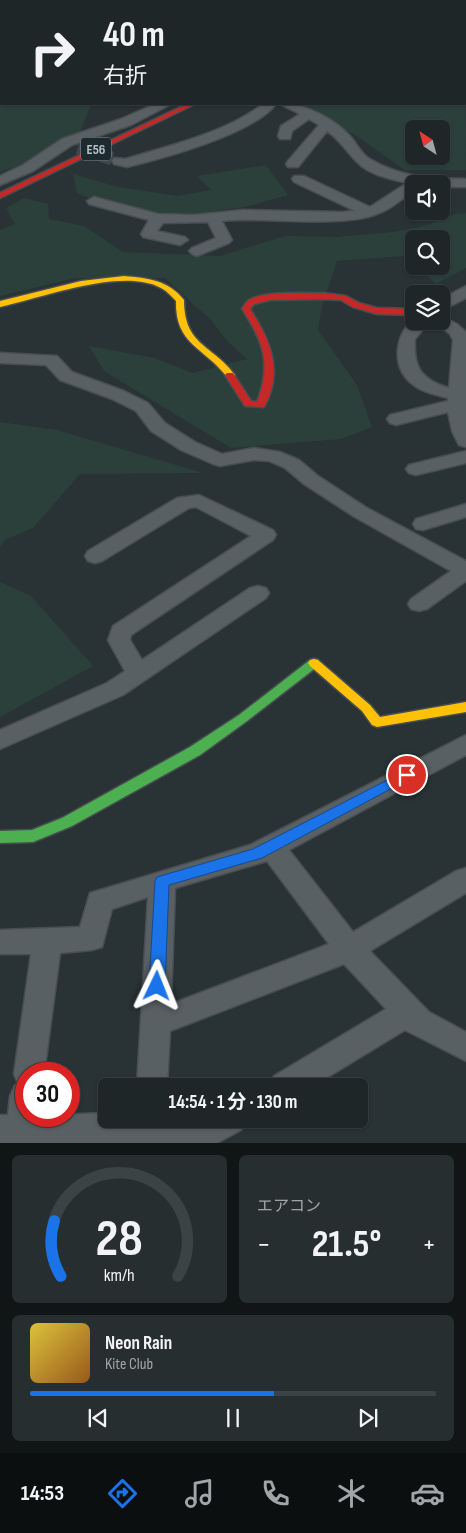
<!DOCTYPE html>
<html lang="ja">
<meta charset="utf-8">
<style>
:root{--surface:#1f2628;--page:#272e30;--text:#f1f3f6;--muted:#a1a5a8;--line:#3c4345;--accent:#1a73e8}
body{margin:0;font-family:"Sofia Sans Condensed","Noto Sans JP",sans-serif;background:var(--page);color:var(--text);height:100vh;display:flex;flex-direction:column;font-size:19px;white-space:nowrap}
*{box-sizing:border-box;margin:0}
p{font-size:16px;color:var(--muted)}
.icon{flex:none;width:28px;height:28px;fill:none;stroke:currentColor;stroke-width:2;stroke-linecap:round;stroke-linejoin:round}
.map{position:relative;height:1143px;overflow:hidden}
.side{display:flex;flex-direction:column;gap:12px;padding:12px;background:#111516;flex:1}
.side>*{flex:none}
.banner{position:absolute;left:0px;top:0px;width:466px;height:105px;box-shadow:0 1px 4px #0004,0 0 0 1px var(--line);background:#1f2628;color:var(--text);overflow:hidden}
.needle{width:32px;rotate:324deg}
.buttons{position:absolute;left:405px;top:120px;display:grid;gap:10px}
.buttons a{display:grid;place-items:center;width:45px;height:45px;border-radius:8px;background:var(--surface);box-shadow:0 1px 4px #0004,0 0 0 1px var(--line);font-size:25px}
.speed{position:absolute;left:15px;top:1062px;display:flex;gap:10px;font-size:25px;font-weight:700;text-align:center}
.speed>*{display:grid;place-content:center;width:65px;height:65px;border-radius:50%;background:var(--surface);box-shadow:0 1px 4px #0004,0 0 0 1px var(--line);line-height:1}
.speed .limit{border:8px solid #d22;background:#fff;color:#111}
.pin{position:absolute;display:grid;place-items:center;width:42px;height:42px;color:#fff;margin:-21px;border:2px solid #fff;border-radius:50%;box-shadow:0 1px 5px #0007}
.me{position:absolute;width:55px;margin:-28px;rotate:2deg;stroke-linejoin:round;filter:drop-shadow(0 0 4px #0008)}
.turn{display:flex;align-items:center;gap:18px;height:105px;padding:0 20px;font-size:22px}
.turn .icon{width:65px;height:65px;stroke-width:2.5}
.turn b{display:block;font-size:35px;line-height:42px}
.big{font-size:38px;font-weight:700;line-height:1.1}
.side .tile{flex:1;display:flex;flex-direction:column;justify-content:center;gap:8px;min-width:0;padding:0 18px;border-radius:8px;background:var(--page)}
.side .dial{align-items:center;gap:0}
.dial svg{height:130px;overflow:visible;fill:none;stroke:var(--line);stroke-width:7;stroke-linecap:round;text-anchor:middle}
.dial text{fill:var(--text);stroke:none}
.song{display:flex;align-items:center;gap:15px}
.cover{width:60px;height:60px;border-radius:8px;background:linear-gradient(135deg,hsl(50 70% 55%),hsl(30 70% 35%))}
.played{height:5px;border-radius:2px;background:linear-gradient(90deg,var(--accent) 60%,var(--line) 60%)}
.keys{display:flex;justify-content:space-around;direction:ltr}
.heat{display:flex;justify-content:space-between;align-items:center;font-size:28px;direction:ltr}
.side .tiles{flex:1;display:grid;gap:12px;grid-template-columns:1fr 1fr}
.tile:last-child{grid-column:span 2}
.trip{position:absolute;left:98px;top:1078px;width:270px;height:50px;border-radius:8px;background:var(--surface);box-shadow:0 1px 4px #0004,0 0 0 1px var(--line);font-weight:700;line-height:50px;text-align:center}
.menu{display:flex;height:80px;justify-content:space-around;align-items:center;background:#0c0f10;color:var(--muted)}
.menu .icon{width:35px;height:35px}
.menu .selected{color:var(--accent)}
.menu b{font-size:22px;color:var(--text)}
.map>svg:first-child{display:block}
</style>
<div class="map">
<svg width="466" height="1143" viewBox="0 0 466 1143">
<rect width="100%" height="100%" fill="#293235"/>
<g fill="#2c403b" fill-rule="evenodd">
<polygon points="0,0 343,0 1,1 0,23"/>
<polygon points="0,33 1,104 96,104 90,107 80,132 24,164 0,172"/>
<path d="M465,52l1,118h-61l-47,-33 -35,-20 -31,-13h173zM414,129h27v27h-27z"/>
<polygon points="266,165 288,195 245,207 195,214 120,211 77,193 73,174 118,187 178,196 211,190 197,176"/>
<polygon points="24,198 48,204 49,219 84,226 123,252 220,256 285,236 337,237 393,232 428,225 455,214 466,213 466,268 436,284 416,266 441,266 441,239 414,239 414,264 404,256 337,261 322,306 318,330 357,385 372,427 341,439 231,448 104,371 89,346 154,358 193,373 247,359 228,342 211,320 165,278 76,278 0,296 0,230 15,224 6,208"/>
<polygon points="0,422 57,430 203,473 80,474 33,528 5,540 0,547"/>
<polygon points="0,582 31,596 93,666 0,717"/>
</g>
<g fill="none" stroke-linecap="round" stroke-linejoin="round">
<polyline stroke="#3e474b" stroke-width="14" stroke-dasharray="14 8" stroke-linecap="butt" points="78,147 119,161"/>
<g stroke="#474d50" stroke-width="3">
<g id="street">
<rect x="465" y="17" width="1" height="6"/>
<rect x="0" y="21" width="1" height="6"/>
<polygon points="155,104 171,104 131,125 72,145 33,171 0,185 0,176 23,165 62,139 121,119"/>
<path d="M263,104h13c-23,30 -112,54 -149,63l-13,-3 -2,-3 2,-3 12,1c47,-15 97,-25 137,-55z"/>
<path d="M280,104c22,-2 55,15 70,32 7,8 12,19 20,23 31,19 62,19 96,20v8h-25v-3h-27v7c-10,6 -22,17 -32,21 -37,18 -116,4 -160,9l10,19 -3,3 -32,13 -5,-2 -3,-3 3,-3 24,-10 -8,-16 -45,1 -6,8 28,6 3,3 -8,5 -37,-8 -2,-3 8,-14 -60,-16 -2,-3 7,-4 64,17 36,1 49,-5 99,2 13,-1 -61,-29 -2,-3 2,-3h10l66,31 37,-24c-16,-4 -38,-8 -50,-21 -11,-11 -17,-22 -30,-31l-29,36h-10l-2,-3 2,-3 31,-36 -10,-6 -17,12 -2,8h-10l-2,-3 3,-10 19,-12z"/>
<polygon points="466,286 466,298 441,311 441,299"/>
<path d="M441,316l16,8 9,8v115l-7,-2 -7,-14 -4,-19 -52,13 -6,-2 -3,-4 3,-4 58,-14v-3c-11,-3 -24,-5 -33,-12 -24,-16 -22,-50 -1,-67v2h16l-15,18c-2,29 7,41 34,49l4,-48 -3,-6 -17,-13h8z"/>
<polygon points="0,353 57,356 72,372 124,391 148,403 165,423 195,442 222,454 254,448 280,452 299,460 318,476 367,508 466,561 466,581 427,609 419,611 411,609 408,604 411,599 451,571 353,516 304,484 285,468 269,461 254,460 220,466 213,464 181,450 151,431 136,411 112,399 60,380 46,365 0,363"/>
<polygon points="466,451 466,463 416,475 409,473 406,469 409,465"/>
<polygon points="199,495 273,530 276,535 273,540 131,635 130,640 142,660 250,588 258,586 266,588 269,593 266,598 123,695 0,749 0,730 107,683 125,671 108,640 113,626 251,536 196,507 189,508 102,561 95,563 88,561 85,556 88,551 177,498"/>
<polygon points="466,504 466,517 423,530 416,529 413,524 416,519"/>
<path d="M466,735v20l-177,95 64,82 103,-61 10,-3v25l-96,58 59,61 37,20v29l-61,-31 -92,56h-43l4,-10 112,-67 -42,-45 -174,67 -3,55h-30l11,-189 -36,12 -10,38 -10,3 -32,3 -16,121h-18v42l80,-3v6h140l-5,11 -24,13h-217v-28h8l2,-19 5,-11 3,-1 -4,-10 17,-120h-31v-24l80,-3 10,-34 160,-48zM267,861l62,83 -158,60 4,-116z"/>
</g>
</g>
<g stroke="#474d50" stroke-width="3">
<polygon id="fast" points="314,659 318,660 320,663 318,666 247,721 200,755 72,826 33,842 0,843 0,831 32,830 62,818 190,747 239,715 310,660"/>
</g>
<g stroke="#474d50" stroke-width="3">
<g id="slow">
<path d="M124,276c24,2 44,4 60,24 0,46 28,44 51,75l-2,2h-6c-23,-30 -52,-32 -51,-76 -5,-5 -9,-10 -15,-13 -39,-21 -119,10 -161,19v-6l81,-20z"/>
<polygon points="314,659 318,660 370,705 380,717 466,702 466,712 377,727 372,725 362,711 310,666 308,663 310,660"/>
</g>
</g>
<g stroke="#474d50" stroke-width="3">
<g id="jam">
<polygon points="187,104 195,104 0,198 0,193"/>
<path d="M324,293l22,3 13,7 18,5 37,1v6l-37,-1 -24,-7 -12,-7 -17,-1 -54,1 -16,4 -4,5c20,30 34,63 14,98l-19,-1 -20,-31 2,-2h6l18,28 6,1c15,-38 6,-61 -15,-93 2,-3 4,-7 7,-9 18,-10 54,-6 75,-7z"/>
</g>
</g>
<use href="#street" fill="#596064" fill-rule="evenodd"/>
<use href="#fast" fill="#4caf50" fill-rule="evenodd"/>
<use href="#slow" fill="#ffc107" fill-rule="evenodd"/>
<use href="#jam" fill="#c62828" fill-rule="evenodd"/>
</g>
<polygon fill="#1a73e8" stroke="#114b97" points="407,770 411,771 413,775 411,778 262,858 169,885 165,986 162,991 157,993 151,991 149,986 155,881 157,877 253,849"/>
<g text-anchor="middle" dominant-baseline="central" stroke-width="4" stroke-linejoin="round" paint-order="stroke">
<rect fill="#1d2a2f" stroke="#869399" stroke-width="1" x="81" y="137.5" width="30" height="23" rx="4"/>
<g font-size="14" font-weight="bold" fill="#b3c0c6">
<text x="96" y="149">E56</text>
</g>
</g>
</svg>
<div class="buttons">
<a><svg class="needle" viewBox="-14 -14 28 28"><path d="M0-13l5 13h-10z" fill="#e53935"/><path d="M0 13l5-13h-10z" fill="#a1a5a8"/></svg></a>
<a><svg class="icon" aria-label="sound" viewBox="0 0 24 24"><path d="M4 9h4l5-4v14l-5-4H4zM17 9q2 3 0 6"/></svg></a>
<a><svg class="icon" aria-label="search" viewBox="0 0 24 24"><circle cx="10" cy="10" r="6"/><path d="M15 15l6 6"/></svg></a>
<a><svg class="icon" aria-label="layers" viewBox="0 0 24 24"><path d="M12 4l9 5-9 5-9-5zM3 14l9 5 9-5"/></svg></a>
</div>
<div class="speed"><div class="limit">30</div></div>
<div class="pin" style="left:407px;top:775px;background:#d93025"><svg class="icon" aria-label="arrive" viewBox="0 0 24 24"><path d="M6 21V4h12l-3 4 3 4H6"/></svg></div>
<svg class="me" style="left:157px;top:986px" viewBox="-20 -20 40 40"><path d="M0-17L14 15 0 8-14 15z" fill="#1a73e8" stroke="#fff" stroke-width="4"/></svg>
<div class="trip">14:54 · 1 分 · 130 m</div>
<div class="banner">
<div class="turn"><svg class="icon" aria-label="right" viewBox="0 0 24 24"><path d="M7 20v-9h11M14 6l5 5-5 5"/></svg><div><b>40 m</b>右折</div></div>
</div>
</div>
<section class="side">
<div class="tiles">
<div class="tile dial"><svg viewBox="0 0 100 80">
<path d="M14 69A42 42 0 1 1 86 69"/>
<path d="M14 69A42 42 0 0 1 10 35" stroke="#1a73e8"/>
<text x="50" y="56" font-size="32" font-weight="700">28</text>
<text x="50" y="72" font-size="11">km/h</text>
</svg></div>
<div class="tile"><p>エアコン</p>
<div class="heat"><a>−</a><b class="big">21.5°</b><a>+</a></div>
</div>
<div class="tile">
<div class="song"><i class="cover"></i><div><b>Neon Rain</b><p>Kite Club</p></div></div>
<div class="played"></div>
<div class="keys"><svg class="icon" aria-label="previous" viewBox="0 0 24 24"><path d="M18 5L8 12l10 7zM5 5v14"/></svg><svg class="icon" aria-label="pause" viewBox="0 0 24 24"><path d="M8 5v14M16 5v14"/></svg><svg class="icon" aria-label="next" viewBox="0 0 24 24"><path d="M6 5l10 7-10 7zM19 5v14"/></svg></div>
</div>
</div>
</section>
<nav class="menu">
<b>14:53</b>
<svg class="icon selected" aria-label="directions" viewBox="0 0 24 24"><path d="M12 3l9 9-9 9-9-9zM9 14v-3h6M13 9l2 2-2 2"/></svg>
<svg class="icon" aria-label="music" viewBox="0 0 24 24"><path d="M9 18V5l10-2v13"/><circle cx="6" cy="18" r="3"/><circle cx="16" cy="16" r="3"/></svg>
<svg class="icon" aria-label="phone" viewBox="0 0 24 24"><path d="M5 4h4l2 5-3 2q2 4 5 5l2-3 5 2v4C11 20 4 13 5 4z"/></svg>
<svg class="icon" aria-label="climate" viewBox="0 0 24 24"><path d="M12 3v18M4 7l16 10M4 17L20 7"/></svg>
<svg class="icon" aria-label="car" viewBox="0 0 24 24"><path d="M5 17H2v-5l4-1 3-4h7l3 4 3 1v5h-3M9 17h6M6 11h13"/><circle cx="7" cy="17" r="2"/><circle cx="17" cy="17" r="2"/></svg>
</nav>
